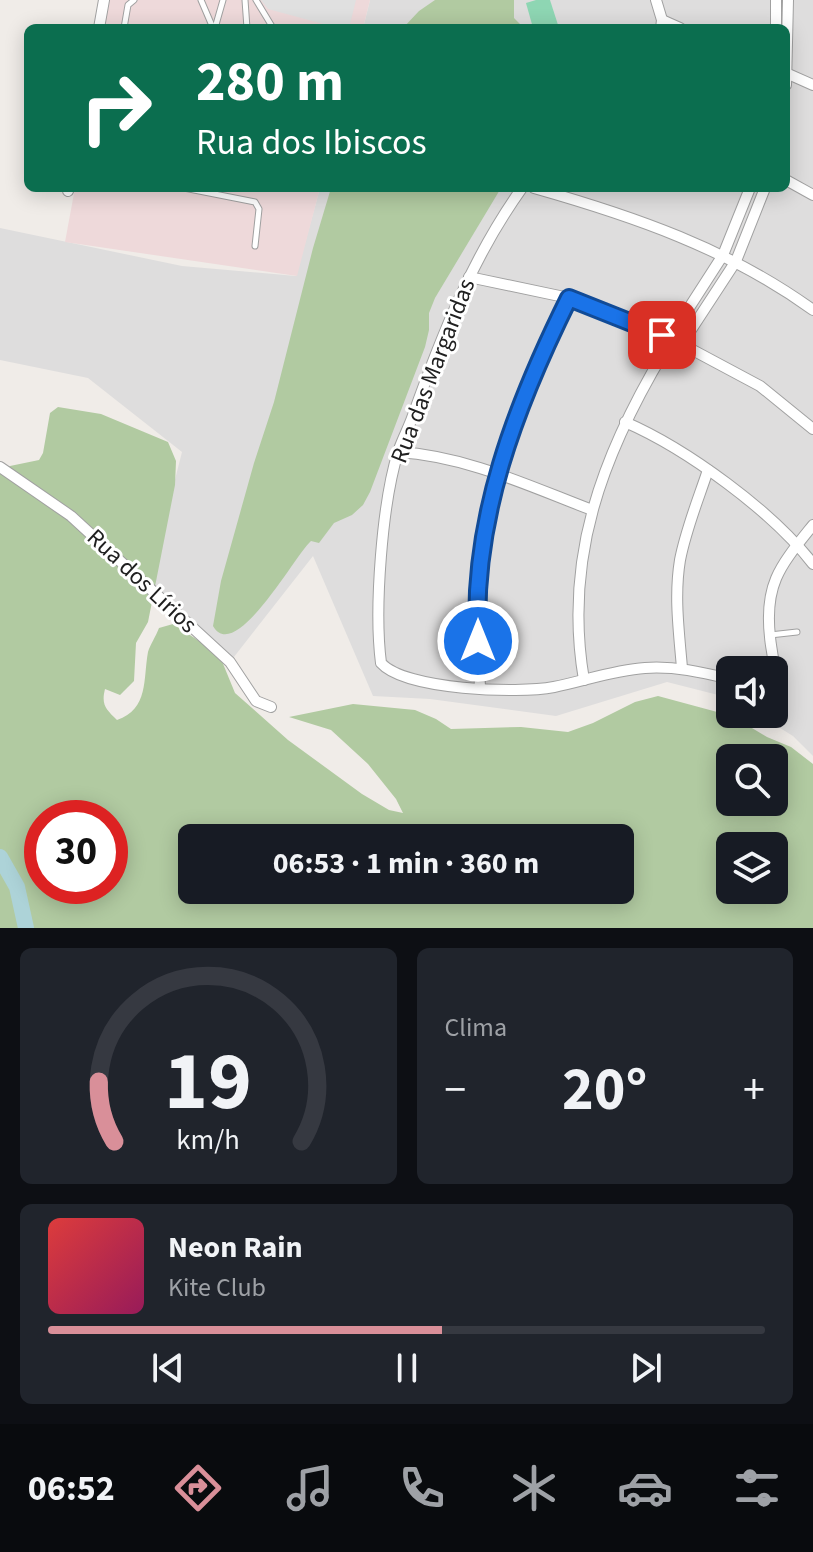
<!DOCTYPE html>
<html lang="pt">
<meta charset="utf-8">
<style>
:root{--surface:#171b24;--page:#20242c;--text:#f1f3f6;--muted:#9ea1a6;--line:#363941;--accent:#d98f99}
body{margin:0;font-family:"Source Sans 3",sans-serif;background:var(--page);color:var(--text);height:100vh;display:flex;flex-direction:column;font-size:30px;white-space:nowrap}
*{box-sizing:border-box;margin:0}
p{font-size:26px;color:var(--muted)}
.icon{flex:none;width:44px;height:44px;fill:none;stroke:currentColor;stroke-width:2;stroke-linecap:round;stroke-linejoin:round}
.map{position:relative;height:928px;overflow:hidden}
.panel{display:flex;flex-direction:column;gap:20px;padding:20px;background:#0d0f14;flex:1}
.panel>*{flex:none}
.banner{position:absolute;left:24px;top:24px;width:766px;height:168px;border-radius:12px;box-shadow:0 4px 20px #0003;background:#0b6e4f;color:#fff;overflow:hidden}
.controls{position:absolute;left:716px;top:656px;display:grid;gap:16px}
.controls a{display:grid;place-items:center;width:72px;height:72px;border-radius:12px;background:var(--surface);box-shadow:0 4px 20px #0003;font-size:40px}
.speed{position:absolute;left:24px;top:800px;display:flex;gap:16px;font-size:40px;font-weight:700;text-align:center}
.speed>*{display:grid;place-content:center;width:104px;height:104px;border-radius:50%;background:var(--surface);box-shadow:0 4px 20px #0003;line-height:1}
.speed .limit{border:12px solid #d22;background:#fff;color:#111}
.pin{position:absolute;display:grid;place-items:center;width:68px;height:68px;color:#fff;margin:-34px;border-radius:16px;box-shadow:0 4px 12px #0006}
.me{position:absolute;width:88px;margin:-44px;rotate:0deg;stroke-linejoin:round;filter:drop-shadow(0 0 6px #0008)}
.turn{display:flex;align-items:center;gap:28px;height:168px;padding:0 40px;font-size:36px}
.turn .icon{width:104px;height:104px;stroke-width:2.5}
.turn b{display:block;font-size:56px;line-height:68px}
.big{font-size:60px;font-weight:700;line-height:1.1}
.panel .card{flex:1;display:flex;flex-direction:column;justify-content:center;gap:12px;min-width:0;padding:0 28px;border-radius:12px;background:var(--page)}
.panel .dial{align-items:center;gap:0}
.dial svg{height:208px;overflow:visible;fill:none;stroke:var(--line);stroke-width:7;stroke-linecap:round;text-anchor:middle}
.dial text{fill:var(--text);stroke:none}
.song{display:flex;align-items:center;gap:24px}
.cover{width:96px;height:96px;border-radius:12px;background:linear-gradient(135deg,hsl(0 70% 55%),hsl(330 70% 35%))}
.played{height:8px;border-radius:4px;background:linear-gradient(90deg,var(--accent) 55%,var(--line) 55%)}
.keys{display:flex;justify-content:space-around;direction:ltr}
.heat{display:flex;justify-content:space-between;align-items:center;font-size:44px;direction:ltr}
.panel .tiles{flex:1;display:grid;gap:20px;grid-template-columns:1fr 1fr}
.card:last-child{grid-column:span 2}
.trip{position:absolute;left:178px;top:824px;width:456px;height:80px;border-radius:12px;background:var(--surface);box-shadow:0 4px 20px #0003;font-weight:700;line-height:80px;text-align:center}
.tabs{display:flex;height:128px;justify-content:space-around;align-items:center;background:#090b0e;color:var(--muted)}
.tabs .icon{width:56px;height:56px}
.tabs .current{color:var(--accent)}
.tabs b{font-size:36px;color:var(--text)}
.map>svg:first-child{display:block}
</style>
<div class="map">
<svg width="813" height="928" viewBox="0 0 813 928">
<rect width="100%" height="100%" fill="#f0ece8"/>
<polygon fill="#dedddd" points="370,0 813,0 813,756 793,736 757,714 774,714 774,670 730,670 730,698 667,682 556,716 430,699 373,696 313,556 230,662 148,586 182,452 88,378 0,360 0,228 182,266 296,276 320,188 786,188 786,28 363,28"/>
<g fill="#eed9da">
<polygon points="109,0 370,0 363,28 104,28"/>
<polygon points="75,188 320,188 297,276 65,242"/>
</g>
<g fill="#b1caa1" fill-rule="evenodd">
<polygon points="435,0 514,0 514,18 524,28 403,28 419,11"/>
<path d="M331,188h170l-66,110 -6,15v17l-4,17 -55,145 -7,13 -11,10 -18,8 -15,20 -8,-2c-16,14 -76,124 -98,85l8,-45 33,-118 20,-61 39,-154z"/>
<path d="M58,407l43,7 67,28 8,19 -1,24 -27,137 -12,21 -2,38 -14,14 -15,-6c-4,16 1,20 12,31 32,-11 26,-41 31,-68 2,-7 8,-16 11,-24l14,-4 46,30 16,39 53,47 74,54 27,16 14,3 -7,-14 -28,-35 -37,-34 -42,-13 64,-13 62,6 21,9 15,10 70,-2 47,5 25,-9 42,-21 23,-6 74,20 35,21 24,10 22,17v164h-813v-457l10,-5 29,-6 4,-7 7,-40zM730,758h44v44h-44zM42,818h68v68h-68zM192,838h428v52h-428zM730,846h44v44h-44z"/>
</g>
<polygon fill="#8ed6b3" points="536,0 550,0 559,28 533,28 526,3"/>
<polygon fill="#e0e0e0" points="261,0 356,0 349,28 338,28 268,9"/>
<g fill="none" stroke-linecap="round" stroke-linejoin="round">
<polyline stroke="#add3d8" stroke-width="16" points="0,857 17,887 26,928"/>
<g stroke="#a1a1a1" stroke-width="7">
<g id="service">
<polyline points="201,0 213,28"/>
<polyline points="245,0 247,28"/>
<polyline points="256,0 273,28"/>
<polyline points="124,28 128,5 134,0"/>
<polyline points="215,28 223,0"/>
<polyline points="184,188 255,202 259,209 255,246"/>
<polyline points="770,635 797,632"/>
</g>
</g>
<g stroke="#a1a1a1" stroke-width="12">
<g id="minor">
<polyline points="656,0 662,20 661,28"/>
<polyline points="662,20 680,28"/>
<polyline points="99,28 104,0"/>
<polyline points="776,28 776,0"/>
<polyline points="786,73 813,85"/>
<polyline points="786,85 788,0"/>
<polyline points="786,180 813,195"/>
<path d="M522,188c-50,70 -81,149 -110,230 -4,11 -10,22 -14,34 -16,52 -24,157 -17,211 24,27 137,31 173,24 30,-6 60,-17 91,-19 30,-2 56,4 85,11"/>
<path d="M534,188c99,28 195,61 279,122"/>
<polyline points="68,191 69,188"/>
<polyline points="469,277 569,298 662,335"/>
<polyline points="676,328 723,255 750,188"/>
<circle cx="674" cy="342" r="14"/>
<polyline points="687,336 736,261 765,188"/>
<polyline points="687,347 760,386 813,429"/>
<path d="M625,422c62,27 147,89 188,142"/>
<path d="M398,452c68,4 131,34 194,58"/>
<polyline points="0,467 71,516 230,662 256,701 271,707"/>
<path d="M682,668c-3,-36 -8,-72 -2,-108 6,-31 18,-60 28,-90"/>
<path d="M774,675c1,-13 -3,-25 -4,-38 -6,-54 11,-72 43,-112"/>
<path d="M584,680c-21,-122 19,-226 80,-328"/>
<polyline points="480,688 477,621 480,550 510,431 535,368 569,298"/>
</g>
</g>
<use href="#service" stroke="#fff" stroke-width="5"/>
<use href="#minor" stroke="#fff" stroke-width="10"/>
</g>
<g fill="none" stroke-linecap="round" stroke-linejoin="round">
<g stroke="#114b97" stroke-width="20">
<path id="route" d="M478,641c-7,-121 38,-236 91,-343l93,37"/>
</g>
<use href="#route" stroke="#1a73e8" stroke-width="14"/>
</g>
<g text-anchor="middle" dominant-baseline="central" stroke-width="6" stroke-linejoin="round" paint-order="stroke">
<g font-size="24" fill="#202020" stroke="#fff">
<text transform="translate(433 371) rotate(-69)">Rua das Margaridas</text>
<text transform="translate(142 581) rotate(43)">Rua dos Lírios</text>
</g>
</g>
</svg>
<div class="controls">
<a><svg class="icon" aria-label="sound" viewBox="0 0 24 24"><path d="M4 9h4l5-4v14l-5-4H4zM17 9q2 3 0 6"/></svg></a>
<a><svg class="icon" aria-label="search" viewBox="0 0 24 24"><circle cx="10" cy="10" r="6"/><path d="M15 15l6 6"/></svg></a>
<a><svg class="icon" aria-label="layers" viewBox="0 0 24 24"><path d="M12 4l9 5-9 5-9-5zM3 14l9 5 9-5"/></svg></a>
</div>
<div class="speed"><div class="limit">30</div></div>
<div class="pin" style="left:662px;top:335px;background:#d93025"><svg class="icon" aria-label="arrive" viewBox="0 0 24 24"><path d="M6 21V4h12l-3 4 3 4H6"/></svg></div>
<svg class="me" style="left:478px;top:641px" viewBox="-20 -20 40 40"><circle r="17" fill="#1a73e8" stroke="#fff" stroke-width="3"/><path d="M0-11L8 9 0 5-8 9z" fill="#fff"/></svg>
<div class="trip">06:53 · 1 min · 360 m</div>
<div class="banner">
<div class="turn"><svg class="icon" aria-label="right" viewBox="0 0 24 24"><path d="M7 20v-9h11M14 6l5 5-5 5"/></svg><div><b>280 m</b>Rua dos Ibiscos</div></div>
</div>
</div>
<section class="panel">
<div class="tiles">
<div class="card dial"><svg viewBox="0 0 100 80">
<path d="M14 69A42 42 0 1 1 86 69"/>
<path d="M14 69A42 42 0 0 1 8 46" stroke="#d98f99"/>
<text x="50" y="56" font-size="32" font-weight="700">19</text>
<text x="50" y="72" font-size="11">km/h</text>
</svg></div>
<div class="card"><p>Clima</p>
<div class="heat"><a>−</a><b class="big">20°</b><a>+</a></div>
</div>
<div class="card">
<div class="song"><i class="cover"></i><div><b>Neon Rain</b><p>Kite Club</p></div></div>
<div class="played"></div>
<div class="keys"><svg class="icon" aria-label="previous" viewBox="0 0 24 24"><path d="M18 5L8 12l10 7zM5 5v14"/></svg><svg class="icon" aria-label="pause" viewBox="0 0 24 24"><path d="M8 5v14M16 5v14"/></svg><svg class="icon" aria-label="next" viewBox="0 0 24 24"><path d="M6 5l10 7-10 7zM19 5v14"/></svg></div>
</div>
</div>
</section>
<nav class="tabs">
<b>06:52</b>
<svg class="icon current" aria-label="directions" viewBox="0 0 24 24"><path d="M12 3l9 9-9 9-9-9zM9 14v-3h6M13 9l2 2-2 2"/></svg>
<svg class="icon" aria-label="music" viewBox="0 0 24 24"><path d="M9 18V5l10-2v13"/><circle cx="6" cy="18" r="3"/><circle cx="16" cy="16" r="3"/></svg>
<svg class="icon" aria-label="phone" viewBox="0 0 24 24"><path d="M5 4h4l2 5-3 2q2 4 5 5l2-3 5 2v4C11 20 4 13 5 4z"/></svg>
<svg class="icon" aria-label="climate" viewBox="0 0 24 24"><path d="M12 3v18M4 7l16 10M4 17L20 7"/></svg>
<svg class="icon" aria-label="car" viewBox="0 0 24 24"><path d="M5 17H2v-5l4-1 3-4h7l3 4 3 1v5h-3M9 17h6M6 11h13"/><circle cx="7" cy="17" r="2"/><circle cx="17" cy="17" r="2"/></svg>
<svg class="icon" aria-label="filters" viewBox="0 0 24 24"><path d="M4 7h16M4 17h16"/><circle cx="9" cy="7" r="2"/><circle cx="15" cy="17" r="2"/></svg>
</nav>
